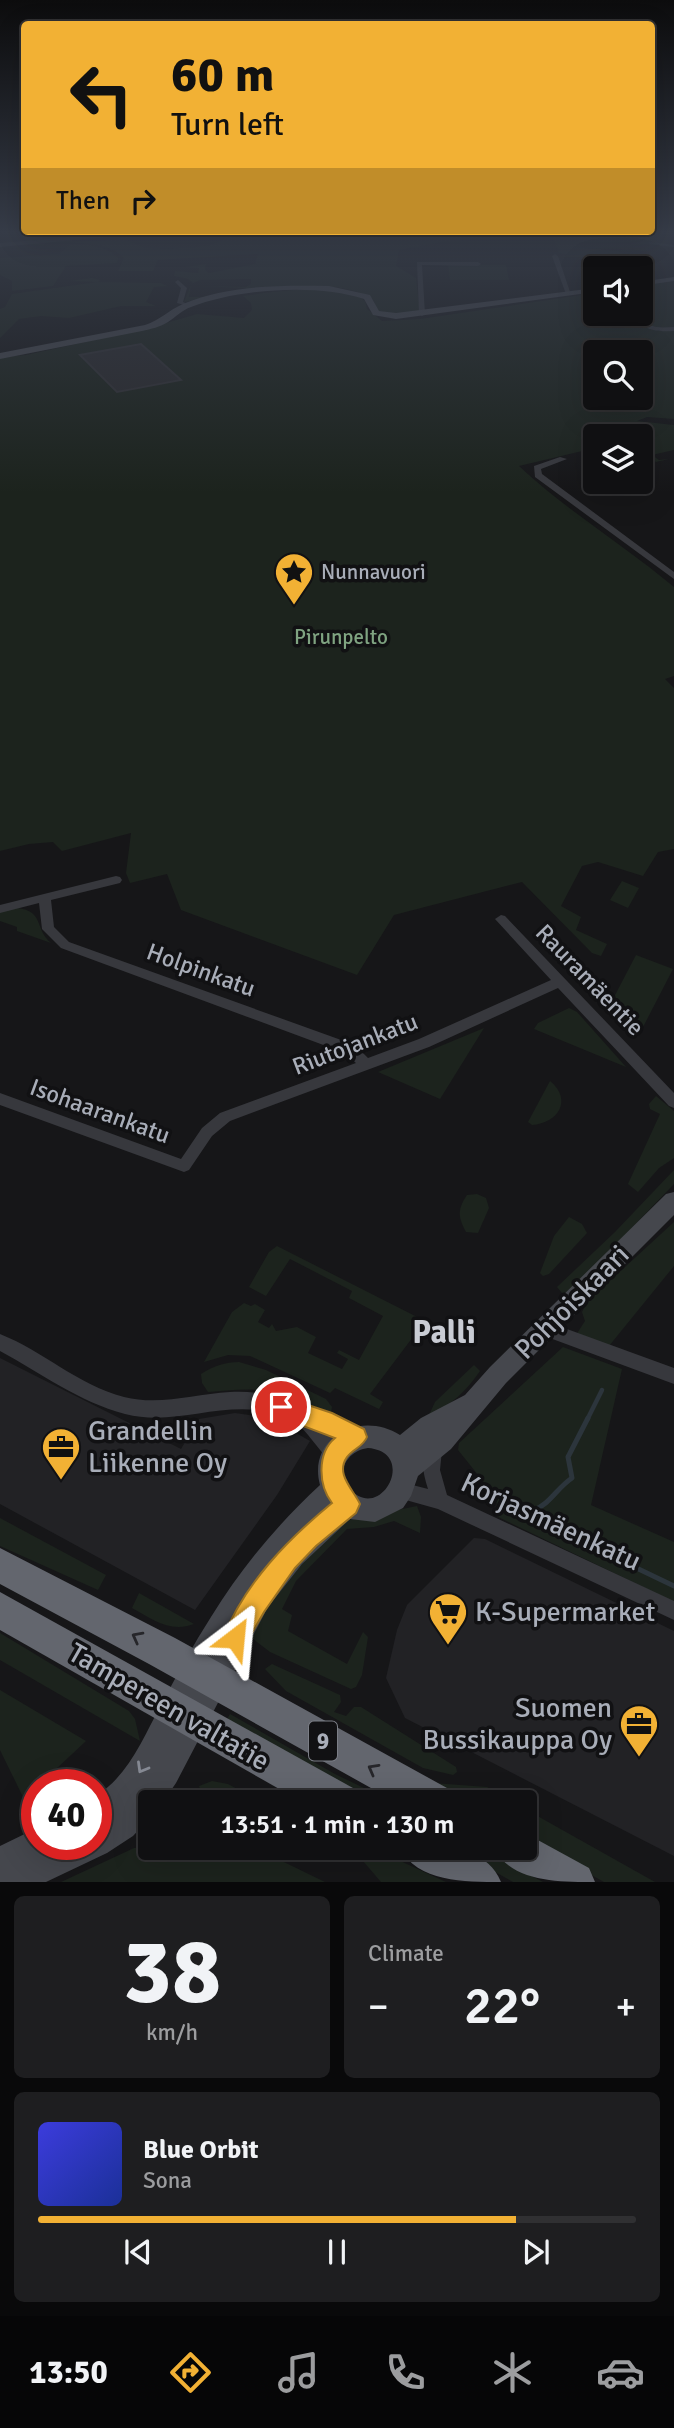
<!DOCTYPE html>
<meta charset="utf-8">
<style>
:root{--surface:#101012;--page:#1e1e20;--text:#f1f3f6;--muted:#9c9d9f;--line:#303032;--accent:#f2b134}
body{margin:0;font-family:Signika,sans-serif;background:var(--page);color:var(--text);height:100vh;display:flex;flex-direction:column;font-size:26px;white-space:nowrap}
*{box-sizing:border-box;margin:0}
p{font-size:23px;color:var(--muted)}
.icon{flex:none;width:38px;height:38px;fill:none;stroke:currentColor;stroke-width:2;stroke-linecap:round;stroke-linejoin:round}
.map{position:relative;height:1882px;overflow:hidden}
.drawer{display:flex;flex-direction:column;gap:14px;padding:14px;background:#09090a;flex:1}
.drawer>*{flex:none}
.top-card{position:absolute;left:21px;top:21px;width:634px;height:214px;border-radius:7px;box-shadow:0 7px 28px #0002,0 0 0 2px var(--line);background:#f2b134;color:#111;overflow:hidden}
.buttons{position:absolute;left:583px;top:256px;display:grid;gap:14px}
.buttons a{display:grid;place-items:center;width:70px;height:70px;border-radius:7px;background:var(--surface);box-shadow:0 7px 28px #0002,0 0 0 2px var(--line);font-size:35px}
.speed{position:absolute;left:21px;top:1769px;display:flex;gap:14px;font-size:35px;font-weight:700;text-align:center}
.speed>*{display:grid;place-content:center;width:91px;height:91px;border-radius:50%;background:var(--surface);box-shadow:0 7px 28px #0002,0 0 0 2px var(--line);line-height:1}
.speed .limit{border:10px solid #d22;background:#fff;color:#111}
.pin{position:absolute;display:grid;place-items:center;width:60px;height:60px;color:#fff;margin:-30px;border:4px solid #fff;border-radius:50%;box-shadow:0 2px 7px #0007}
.me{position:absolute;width:77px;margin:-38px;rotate:29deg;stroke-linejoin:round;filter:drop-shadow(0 0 5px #0008)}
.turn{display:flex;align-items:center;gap:24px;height:147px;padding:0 35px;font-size:32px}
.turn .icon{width:91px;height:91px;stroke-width:2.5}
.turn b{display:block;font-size:49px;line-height:60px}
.then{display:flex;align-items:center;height:66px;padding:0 35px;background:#0003;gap:14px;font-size:26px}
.big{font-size:52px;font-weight:600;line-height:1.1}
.drawer .tile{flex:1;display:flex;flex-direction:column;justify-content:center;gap:10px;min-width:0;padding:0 24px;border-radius:10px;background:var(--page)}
.drawer .dial{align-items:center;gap:0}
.dial b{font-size:91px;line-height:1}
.song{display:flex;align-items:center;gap:21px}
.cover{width:84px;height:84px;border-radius:10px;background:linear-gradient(135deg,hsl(240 70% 55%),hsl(230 70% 35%))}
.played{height:7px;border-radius:4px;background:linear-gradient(90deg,var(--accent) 80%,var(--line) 80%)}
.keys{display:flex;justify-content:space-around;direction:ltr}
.heat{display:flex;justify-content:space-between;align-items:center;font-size:38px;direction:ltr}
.drawer .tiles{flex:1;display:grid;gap:14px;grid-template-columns:1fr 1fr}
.tile:last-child{grid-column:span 2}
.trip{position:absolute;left:138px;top:1790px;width:399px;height:70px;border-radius:7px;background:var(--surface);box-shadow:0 7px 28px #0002,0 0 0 2px var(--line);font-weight:600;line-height:70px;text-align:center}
.dock{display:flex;height:112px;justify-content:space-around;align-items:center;background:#060607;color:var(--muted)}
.dock .icon{width:49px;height:49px}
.dock .active{color:var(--accent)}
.dock b{font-size:32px;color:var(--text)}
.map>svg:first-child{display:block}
</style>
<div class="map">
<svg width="674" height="1882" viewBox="0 0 674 1882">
<rect width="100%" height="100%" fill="#161618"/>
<g fill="#222225">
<polygon points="0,1358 181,1449 199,1419 235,1413 270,1418 310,1441 277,1495 195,1610 0,1504"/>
<polygon points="474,1538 485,1539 674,1631 674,1856 405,1718 386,1678 397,1630 407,1605"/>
</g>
<g fill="#1c231d" fill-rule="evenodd">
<path d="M651,230h18l-3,2 8,1v3l-12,-2 -8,8 20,5 -49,-5h-46l2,6 37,3 14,8 -9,4 -18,-6h-41l2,-3 -7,-1 -6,-16 -106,4 -48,9 -3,16 20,12 4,34 -17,3 -26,-4 -4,-12c-41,-27 -142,-5 -189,3l7,-17 -2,12h23l15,-5h-32h46l4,-1 1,-3 -50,-2 50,1 5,-3v-5l-51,1 -7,3 -5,-4 -14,-3 1,-5 23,2 1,-5 -14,-1 21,-3 -1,6 4,3 46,-9 3,-10 -100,6 -5,11h-35l6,-13c-15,-16 -43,-15 -63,-15l50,-3 27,-5 -14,4 21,9 25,1 39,-3 23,-11 -10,-4z"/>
<path d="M70,244c16,0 37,2 48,14l-1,5 -51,3 -13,20 -41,5v-10l-12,-6v-17l59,-4z"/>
<polygon points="448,265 506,265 509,280 450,280"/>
<polygon points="92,278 100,280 98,282 161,283 167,286 154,287 146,302 156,306 121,306 69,318 41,316 19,319 0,338 0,309 5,307 12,294 97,282 69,281"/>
<path d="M674,281v138l-27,-2 -10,4 37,4v25l-22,5 7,5 10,-1 -13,3 -9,-4 4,-3 -10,-1 -1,-18h-45v12l-76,18c48,45 105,79 155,121v89l-9,3 9,9v161l-16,3 -15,24 -45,-14 -16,4 -21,40 20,11 -5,13 31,14 -6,12 -9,-3 -70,-71 -128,33 -37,60 -176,-65 -14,-36 -37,9 -4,-10 5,-40 -69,18 -9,-9 -24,2 -29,7v-494l26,-2 123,-27 48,-14 47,4 8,-8 -1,-7 -8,-7c30,-4 98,-15 122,5l2,8 15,12 38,-2 175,-26v20h45l1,-27zM595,352h45v45h-45z"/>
<polygon points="622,881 639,888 628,908 610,900"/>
<path d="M17,908c28,3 17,21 34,35l-34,-12v-4l-17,-6v-10z"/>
<polygon points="636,955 673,969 642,1029 613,999"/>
<polygon points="569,1008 577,1012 626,1067 534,1029 538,1023"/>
<polygon points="484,1028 440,1099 378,1072"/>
<path d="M550,1081c23,19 8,42 -18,44l-4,-3z"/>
<polygon points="656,1096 674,1111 674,1158 659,1168 638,1192 628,1184 660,1114 650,1109 649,1104"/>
<polygon points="674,1170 674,1184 571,1291 562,1293 557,1287 615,1232"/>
<path d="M477,1194l9,4 3,10 -11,25 -12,-1c-8,-15 -9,-22 1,-37z"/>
<polygon points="569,1217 582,1224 587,1233 549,1274 543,1276 540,1273 554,1236"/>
<polygon points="674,1222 674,1266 609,1346 576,1335 585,1321 582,1312 587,1302"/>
<polygon points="277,1246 425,1321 370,1394 383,1402 379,1409 335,1388 330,1393 250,1356 228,1355 204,1362 232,1312 244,1303 251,1306 255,1304 265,1310 258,1322 269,1328 272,1324 276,1331 297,1327 316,1337 308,1353 342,1369 348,1359 337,1353 339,1350 359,1360 383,1316 349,1298 352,1291 290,1259 266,1296 249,1287 269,1252"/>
<polygon points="563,1347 622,1369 591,1505 674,1542 674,1602 492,1514 497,1504 491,1491 458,1450 459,1443"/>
<path d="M239,1362l27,8 60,29 6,8 -2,10c-16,-5 -30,-15 -45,-21 -25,-10 -51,-6 -77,-4l-6,-9 -1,-9c12,-8 25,-12 38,-12z"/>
<path d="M474,1365l6,6c-14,20 -28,34 -51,44l6,-13z"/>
<polygon points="417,1506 421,1517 420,1533 394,1521 374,1527 347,1529 296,1581 282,1609 292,1615 288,1631 347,1664 363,1632 368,1637 362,1675 356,1687 351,1689 270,1652 248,1635 252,1621 338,1522"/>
<polygon points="0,1518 106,1575 98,1590 0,1546"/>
<path d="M139,1593l55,31c-24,9 -42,-5 -62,-16z"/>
<polygon points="0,1633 129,1711 135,1719 140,1741 0,1660"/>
<polygon points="272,1664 340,1695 341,1702 334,1712 346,1716 354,1707 361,1707 456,1767 457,1772 453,1775 423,1768 286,1691 265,1669"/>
<polygon points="0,1690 86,1741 24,1799 0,1750"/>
<polygon points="230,1714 335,1774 393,1802 371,1802 226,1721"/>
<polygon points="212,1781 228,1784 261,1802 205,1802 199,1786"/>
<polygon points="433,1783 487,1787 513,1802 460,1802 432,1787"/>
<polygon points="525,1809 655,1882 604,1882 525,1838"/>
<polygon points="150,1847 255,1848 325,1882 61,1882 134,1848"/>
<polygon points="358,1848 372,1848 446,1882 381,1882 357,1854"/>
<polygon points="452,1848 480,1848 543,1882 513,1882"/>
</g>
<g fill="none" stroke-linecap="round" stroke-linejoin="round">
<polyline stroke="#2c353c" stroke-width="2" points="650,243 674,246"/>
<polyline stroke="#2c353c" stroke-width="4.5" points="587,1420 602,1390"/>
<path stroke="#2c353c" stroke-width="5" d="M588,1418l-20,39 4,21c-15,10 -22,26 -38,32l19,18 121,58"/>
</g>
<polygon fill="#29292c" stroke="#303034" stroke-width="2" points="141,344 181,380 117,392 80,355"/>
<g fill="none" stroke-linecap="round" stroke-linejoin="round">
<g fill="#37383d" fill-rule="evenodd">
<polygon points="0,230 17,230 0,233"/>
<polygon points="150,231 172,231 0,247 0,243"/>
<polygon points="555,254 558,256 571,295 566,294 552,256"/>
<polygon points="417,262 478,262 481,264 478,266 422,265 425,314 422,316 419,314"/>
<polygon points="178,280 187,288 183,302 188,304 188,306 177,303 181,288 175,282"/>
<path d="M634,313h6c6,16 19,15 34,14v4c-17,1 -33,0 -40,-18z"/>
<polygon points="560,457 567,459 541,469 542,474 674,572 674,579 535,477 534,466"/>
<polygon points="116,876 120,877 122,880 120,883 51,900 54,927 69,942 355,1045 368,1058 419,1039 551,980 495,919 501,915 505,916 674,1093 674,1108 669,1106 558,988 429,1047 230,1121 212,1136 189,1170 184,1172 0,1105 0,1093 181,1159 202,1128 220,1113 356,1063 345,1053 61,948 42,929 39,903 0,913 0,905"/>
<polygon points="545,1321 674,1368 674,1384 539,1334 537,1329 539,1324"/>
<path d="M0,1334c43,17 78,51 124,63 36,9 70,-3 106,-5 46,-3 92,18 132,39l3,6 -3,6 -6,3 -30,-15 15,18 3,6 -3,6 -6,3 -6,-3c-11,-13 -22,-29 -35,-41 -5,-4 -13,-6 -20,-7 -53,-13 -98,14 -149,1 -46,-12 -84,-41 -125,-63z"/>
<path d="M433,1441l6,3 3,6 -2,20 7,25 227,106v19l-236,-111 -43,-12 -3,-6 3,-6 6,-3 27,7c-5,-16 -8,-29 -1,-45z"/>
</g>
<g fill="#45474d" fill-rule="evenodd">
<polygon points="674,277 674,281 640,286 640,282"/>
<path d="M329,286l41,9 9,16 17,2 199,-25v4l-199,27 -23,-4 -9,-16c-47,-16 -127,-10 -173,8 -9,3 -15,10 -23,15 -8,5 -17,7 -26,9l-142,28v-6l145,-28c15,-5 24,-15 38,-21 44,-19 99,-19 146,-18z"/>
<path d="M674,1192v23l-168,168 -55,66 -33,27 -7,20 -8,12 -28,14 -25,-3 -48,45 -34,43 -92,176 -13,19h-13v16l-17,18 -26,17 -61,29h-46v-36l37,-18v16h15l-2,4 7,-4h39v-48c33,-21 47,-58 65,-91 16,-30 32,-60 50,-88 31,-50 66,-92 109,-132 -13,-48 41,-75 80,-50l21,-17 44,-23 25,-28 176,-173zM368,1448c51,4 12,77 -19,40 -15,-17 0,-38 19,-40z"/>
</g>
<g fill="#63666e" fill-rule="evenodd">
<polygon points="0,1548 175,1638 447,1788 452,1802 396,1802 149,1664 0,1584"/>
<polygon points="0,1592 353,1788 358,1802 302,1802 0,1630"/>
<path d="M525,1833l64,35 6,14c-36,0 -84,0 -101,-34h31z"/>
<path d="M400,1848c36,0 85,-6 101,34 -36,0 -84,0 -101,-34z"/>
</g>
</g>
<defs><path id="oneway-chevron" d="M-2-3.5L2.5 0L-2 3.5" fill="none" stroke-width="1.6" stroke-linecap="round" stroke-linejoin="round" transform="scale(1.75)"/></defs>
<g stroke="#26262a">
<use href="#oneway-chevron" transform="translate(137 1637) rotate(-152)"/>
<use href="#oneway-chevron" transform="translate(373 1769) rotate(-151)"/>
</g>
<use stroke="#858993" href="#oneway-chevron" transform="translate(142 1768) rotate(120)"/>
<linearGradient id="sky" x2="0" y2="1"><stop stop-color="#0c0c0d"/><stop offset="0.47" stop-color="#363c48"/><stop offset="1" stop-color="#363c48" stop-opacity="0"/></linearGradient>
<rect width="674" height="493" fill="url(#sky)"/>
<path fill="#f2b134" stroke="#9d7322" stroke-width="2" d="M281,1396l51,17 32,16 3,8c-4,10 -13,11 -20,20 -12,17 6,32 13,47l-4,9 -40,33 -21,22 -31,44 -20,35 -9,4 -9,-4 -3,-9c22,-55 64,-98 109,-135 -14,-18 -15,-50 3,-65l-61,-23 -4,-8 4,-8z"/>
<defs>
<g id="sight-pin" transform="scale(2.0125)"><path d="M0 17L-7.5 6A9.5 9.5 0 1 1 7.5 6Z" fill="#f2b134" stroke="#111113"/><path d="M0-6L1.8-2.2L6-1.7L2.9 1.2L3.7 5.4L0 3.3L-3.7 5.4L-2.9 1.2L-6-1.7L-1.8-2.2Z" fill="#111"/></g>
<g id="office-pin" transform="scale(2.0125)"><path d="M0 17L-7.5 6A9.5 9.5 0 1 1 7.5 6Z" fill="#f2b134" stroke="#111113"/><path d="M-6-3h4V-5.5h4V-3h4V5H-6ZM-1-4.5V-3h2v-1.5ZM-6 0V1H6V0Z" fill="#111"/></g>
<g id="supermarket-pin" transform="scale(2.0125)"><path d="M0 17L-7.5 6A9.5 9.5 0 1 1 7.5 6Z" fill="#f2b134" stroke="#111113"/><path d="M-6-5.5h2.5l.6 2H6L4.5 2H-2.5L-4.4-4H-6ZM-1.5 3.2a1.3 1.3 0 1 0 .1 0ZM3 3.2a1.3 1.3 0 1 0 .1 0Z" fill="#111"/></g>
</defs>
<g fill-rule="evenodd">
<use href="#sight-pin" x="294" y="572"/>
<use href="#office-pin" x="61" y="1447"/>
<use href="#supermarket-pin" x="448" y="1612"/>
<use href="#office-pin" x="639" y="1724"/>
</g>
<g text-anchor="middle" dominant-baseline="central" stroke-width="7" stroke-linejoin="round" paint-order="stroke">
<g font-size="21" fill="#a8adb8" stroke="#111113" text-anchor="start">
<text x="321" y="572">Nunnavuori</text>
</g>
<g font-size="21" fill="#7fa381" stroke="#111113">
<text x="341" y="637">Pirunpelto</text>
</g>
<rect fill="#111113" stroke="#7b7e86" stroke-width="2" x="309" y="1721.5" width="28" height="39" rx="5"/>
<g font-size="23" font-weight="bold" fill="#a8adb8">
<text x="323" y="1741">9</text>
</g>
<g font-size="24" fill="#a8adb8" stroke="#111113">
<text transform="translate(201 970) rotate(20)">Holpinkatu</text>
<text transform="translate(590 980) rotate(46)">Rauramäentie</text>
<text transform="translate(355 1044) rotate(-21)">Riutojankatu</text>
<text transform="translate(100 1111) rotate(20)">Isohaarankatu</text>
</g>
<g font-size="28" fill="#a8adb8" stroke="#111113">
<text transform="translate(572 1302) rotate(-45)">Pohjoiskaari</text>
<text transform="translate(551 1522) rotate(25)">Korjasmäenkatu</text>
<text transform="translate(169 1707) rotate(30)">Tampereen valtatie</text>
</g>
<g font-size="28" fill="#a8adb8" stroke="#111113" text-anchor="start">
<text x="88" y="1431">Grandellin<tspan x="88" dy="32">Liikenne Oy</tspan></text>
<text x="475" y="1612">K-Supermarket</text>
<text x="612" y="1708" text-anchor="end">Suomen<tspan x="612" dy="32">Bussikauppa Oy</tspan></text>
</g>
<g font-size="32" font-weight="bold" fill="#c9ccd4" stroke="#111113">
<text x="444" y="1332">Palli</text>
</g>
</g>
</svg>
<div class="buttons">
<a><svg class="icon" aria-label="sound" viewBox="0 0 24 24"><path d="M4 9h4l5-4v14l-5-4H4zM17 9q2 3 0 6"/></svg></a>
<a><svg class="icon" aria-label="search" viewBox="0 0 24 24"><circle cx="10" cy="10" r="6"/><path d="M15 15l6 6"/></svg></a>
<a><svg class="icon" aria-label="layers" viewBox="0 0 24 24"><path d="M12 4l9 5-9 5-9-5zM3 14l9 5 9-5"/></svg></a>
</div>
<div class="speed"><div class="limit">40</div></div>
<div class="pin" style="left:281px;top:1407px;background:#d93025"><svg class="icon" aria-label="arrive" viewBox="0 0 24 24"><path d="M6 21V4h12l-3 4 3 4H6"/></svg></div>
<svg class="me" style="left:235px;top:1638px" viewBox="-20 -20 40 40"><path d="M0-17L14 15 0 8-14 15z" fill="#f2b134" stroke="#fff" stroke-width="4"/></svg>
<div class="trip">13:51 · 1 min · 130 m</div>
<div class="top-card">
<div class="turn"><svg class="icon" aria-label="left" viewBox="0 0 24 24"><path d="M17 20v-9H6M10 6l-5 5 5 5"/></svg><div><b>60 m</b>Turn left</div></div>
<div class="then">Then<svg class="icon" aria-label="right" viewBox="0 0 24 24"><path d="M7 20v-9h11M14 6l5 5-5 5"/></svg></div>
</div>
</div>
<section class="drawer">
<div class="tiles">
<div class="tile dial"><b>38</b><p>km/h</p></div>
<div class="tile"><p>Climate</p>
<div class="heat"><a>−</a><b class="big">22°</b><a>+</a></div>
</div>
<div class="tile">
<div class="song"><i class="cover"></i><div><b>Blue Orbit</b><p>Sona</p></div></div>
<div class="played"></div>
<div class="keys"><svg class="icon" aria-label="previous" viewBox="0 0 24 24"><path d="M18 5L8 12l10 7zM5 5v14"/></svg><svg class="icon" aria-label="pause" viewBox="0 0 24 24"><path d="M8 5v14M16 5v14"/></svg><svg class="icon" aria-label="next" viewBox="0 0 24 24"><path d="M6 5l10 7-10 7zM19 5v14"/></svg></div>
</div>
</div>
</section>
<nav class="dock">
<b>13:50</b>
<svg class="icon active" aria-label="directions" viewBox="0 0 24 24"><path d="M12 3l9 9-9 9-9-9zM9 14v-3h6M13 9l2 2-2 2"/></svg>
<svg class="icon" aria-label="music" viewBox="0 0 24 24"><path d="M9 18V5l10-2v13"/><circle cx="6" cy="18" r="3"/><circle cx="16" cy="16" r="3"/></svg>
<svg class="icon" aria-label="phone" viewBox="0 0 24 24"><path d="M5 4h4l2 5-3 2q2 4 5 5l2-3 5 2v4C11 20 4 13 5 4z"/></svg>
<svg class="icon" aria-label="climate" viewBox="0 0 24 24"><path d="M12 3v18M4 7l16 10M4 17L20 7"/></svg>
<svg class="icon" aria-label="car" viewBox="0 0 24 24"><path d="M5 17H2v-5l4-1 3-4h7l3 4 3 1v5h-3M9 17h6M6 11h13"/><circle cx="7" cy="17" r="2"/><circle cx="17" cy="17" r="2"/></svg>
</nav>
